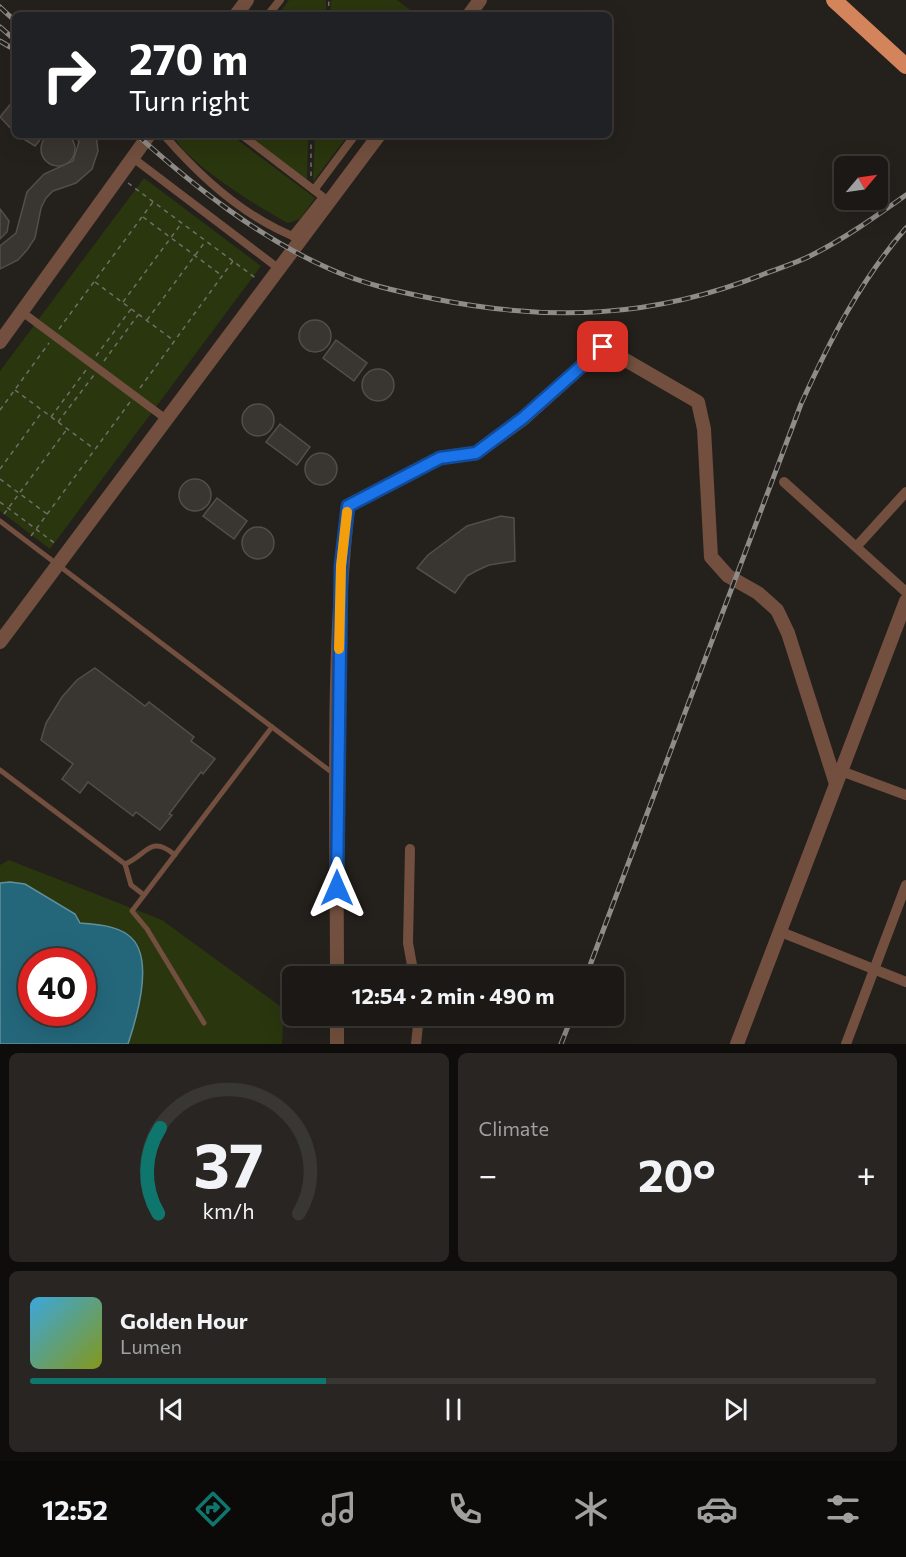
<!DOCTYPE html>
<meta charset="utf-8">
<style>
:root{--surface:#1b1815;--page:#282522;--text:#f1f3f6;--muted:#a0a0a0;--line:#393734;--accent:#0f766e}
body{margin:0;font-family:Commissioner,sans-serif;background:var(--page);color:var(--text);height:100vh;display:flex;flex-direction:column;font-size:22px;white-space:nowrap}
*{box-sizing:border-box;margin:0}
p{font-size:20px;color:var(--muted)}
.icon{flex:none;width:33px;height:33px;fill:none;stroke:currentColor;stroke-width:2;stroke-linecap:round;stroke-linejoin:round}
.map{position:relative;height:1044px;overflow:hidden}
.sheet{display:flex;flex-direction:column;gap:9px;padding:9px;background:#0f0d0c;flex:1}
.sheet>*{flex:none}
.guide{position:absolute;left:12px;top:12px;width:600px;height:126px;border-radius:9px;box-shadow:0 6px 24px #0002,0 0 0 2px var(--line);background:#202124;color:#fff;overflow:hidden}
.needle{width:39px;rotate:61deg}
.buttons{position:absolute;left:834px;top:156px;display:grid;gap:12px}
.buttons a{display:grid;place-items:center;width:54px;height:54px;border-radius:9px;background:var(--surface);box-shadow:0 6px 24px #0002,0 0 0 2px var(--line);font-size:30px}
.speed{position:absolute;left:18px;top:948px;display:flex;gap:12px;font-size:30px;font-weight:700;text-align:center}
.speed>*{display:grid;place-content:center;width:78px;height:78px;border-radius:50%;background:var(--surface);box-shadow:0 6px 24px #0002,0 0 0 2px var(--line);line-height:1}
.speed .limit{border:9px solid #d22;background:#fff;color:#111}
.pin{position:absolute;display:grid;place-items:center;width:51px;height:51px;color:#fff;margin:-26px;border-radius:12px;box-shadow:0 3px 9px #0006}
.me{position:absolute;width:66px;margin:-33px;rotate:0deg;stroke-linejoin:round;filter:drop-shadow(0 0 4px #0008)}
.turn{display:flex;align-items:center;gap:21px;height:126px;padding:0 18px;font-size:27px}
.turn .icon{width:78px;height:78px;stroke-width:2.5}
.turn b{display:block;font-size:42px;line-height:51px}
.big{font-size:45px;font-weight:700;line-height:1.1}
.sheet .widget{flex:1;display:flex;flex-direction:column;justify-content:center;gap:9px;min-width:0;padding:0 21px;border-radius:9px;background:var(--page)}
.sheet .dial{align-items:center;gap:0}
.dial svg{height:156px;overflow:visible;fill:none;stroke:var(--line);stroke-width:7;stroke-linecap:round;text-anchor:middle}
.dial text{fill:var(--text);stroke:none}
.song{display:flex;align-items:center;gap:18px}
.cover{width:72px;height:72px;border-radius:9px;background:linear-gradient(135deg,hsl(200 70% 55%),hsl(70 70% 35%))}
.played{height:6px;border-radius:3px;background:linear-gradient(90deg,var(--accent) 35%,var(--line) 35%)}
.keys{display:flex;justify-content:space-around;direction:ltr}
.heat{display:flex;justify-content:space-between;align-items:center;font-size:33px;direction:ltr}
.sheet .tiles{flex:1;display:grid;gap:9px;grid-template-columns:1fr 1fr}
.widget:last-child{grid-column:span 2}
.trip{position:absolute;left:282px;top:966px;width:342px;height:60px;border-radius:9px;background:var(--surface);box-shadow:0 6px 24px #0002,0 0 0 2px var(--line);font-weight:700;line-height:60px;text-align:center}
.menu{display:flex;height:96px;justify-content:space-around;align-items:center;background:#0b0a08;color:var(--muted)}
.menu .icon{width:42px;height:42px}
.menu .active{color:var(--accent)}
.menu b{font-size:27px;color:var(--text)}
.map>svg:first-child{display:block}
</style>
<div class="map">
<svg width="906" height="1044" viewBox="0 0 906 1044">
<rect width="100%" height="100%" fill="#24201c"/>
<g fill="#2a360e" fill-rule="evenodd">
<polygon points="289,0 326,0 326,15 278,15"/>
<polygon points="331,0 397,0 417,15 330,15"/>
<path d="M174,135h57l84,63 -15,21 -12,4c-25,-13 -107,-63 -114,-88z"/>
<polygon points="249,135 308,135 307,181"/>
<polygon points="315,135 348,135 313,182"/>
<polygon points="144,178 261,266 50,549 0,511 0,371"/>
<path d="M9,860l153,60 122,89 -2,35h-282v-179zM32,962h50v50h-50z"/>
</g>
<path fill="#24677b" stroke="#618f9c" stroke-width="1.5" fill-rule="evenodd" d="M10,882l15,2 50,30 5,9c14,1 35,2 48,12 28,20 9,82 0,109h-128v-161zM32,962h50v50h-50z"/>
<g fill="#393530" stroke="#534e49" stroke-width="1.5">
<polygon points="13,101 15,101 15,133 0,117"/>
<circle cx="58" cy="149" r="17"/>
<polygon points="17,135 44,135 35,146"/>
<polygon points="76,135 96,135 98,151 92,169 76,183 53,191 46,198 41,208 35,238 27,250 18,260 0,269 0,246 16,233 27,192 44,174 73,161 79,142"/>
<polygon points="0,209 9,221 7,232 0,239"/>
<circle cx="315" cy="336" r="16"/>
<polygon points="336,340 367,363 354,381 323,358"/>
<circle cx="378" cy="385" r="16"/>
<circle cx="258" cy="420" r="16"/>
<polygon points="280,424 310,447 297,465 266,442"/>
<circle cx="321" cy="469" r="16"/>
<circle cx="195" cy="495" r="16"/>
<polygon points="217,498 247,521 234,539 203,516"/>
<polygon points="501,516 514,518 515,561 489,565 476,571 467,576 455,593 417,568 428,555 467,526"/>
<circle cx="258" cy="543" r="16"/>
<polygon points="95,668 145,706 149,702 194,737 191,741 215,759 203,774 201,772 169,814 172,815 160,830 136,812 133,816 88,782 80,793 62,779 73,764 41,740 46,723 62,697 77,680"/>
</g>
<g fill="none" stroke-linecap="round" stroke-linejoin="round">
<g stroke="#716e6a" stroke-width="1.5" stroke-dasharray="4.5 4.5" stroke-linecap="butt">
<polyline points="328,15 329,0"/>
<polyline points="311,176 311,135"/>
<polyline points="128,183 257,279"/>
<polyline points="143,217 221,275"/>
<polyline points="95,282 173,340"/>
<polyline points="123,302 181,224"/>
<polyline points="147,320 205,242"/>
<polyline points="59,329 153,202"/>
<polyline points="96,356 131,309"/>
<polyline points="104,361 138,315"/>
<polyline points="140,388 233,261"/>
<polyline points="15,390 93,448"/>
<polyline points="0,410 49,343"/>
<polyline points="51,417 86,370"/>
<polyline points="58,422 94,375"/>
<polyline points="0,469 42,412"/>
<polyline points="0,479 47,514"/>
<polyline points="0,502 57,545"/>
<polyline points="4,514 67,429"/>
<polyline points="31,536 130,402"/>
</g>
<g stroke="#724f3e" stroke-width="5">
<polyline points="0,521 334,774"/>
<polyline points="0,770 125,864 131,885 144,895"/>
<path d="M125,864c22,-9 25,-30 50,-9"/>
<polyline points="204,1023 147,929 132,911 272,727"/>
</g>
<g stroke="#724f3e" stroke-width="8">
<polyline points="268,15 280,0"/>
<path d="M164,135c37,43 82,84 136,104"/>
<polyline points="242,135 314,190 355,135"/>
<polyline points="133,158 278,268"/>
<polyline points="292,236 323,197 314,190"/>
<polyline points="22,312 166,419"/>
</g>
<g stroke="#724f3e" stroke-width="10">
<polyline points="784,482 906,592"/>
<polyline points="857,546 906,492"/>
<polyline points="841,771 906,795"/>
<polyline points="410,849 408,943 414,976"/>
<polyline points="781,932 906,982"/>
<polyline points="416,1044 419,1016"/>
<polyline points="846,1044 906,885"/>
</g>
<g stroke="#724f3e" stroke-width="14">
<polyline points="236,15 247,0"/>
<polyline points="469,15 480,0"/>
<polyline points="0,342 149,135"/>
<polyline points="0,642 379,135"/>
<path d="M337,976c0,-156 -6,-315 11,-470l92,-48 36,-5 47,-34 80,-72 95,55 6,27 7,128 17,19 30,17 19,17 11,23 48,151"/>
<polyline points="337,1016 337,1044"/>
<polyline points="737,1044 906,601"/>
</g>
<polyline stroke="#d3845b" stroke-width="16" points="834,0 906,66"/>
<g stroke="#8f8b88" stroke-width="5">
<g id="rail">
<polyline points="0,7 15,21"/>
<polyline points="0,27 15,40"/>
<polyline points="0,41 10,47"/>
<path d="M137,135c58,52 122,103 193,134 33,15 69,23 105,30 116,23 218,19 329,-25 15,-6 32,-11 46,-18 34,-17 65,-39 96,-61"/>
<path d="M586,976l215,-572c29,-64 59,-123 105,-176"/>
<polyline points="561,1044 572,1016"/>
</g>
</g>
<use href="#rail" stroke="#24201c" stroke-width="3" stroke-dasharray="9" stroke-linecap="butt"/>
</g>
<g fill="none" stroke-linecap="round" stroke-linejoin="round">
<g stroke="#114b97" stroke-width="15">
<polyline id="route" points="337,888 341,566 348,506 440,458 476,453 523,418 603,347"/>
</g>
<use href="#route" stroke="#1a73e8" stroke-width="10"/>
<polyline stroke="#f59e0b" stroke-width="10" points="339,649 341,566 347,512"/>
</g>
</svg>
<div class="buttons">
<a><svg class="needle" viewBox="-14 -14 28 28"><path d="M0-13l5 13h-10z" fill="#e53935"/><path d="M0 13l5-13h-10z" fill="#a0a0a0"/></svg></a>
</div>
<div class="speed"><div class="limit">40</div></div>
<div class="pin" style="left:603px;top:347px;background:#d93025"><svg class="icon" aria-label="arrive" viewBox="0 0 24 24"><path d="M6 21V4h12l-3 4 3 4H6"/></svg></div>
<svg class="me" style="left:337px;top:888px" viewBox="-20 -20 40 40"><path d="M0-17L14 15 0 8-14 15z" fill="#1a73e8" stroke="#fff" stroke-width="4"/></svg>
<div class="trip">12:54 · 2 min · 490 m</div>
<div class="guide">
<div class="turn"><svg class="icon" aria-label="right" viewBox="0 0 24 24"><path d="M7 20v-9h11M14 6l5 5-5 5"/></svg><div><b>270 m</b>Turn right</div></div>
</div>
</div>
<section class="sheet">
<div class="tiles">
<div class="widget dial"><svg viewBox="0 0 100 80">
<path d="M14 69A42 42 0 1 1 86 69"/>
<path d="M14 69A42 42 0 0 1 15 25" stroke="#0f766e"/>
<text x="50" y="56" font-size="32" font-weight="700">37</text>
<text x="50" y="72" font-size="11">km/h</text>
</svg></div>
<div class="widget"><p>Climate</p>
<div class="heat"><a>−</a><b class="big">20°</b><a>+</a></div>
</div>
<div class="widget">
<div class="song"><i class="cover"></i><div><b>Golden Hour</b><p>Lumen</p></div></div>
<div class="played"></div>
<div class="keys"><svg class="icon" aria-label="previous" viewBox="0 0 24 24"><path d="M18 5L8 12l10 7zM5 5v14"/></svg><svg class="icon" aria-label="pause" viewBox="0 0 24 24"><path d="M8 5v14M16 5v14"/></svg><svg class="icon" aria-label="next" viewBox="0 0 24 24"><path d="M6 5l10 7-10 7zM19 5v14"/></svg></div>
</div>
</div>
</section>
<nav class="menu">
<b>12:52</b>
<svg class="icon active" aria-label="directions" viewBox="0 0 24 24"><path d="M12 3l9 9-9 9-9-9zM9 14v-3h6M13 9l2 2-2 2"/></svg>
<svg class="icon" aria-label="music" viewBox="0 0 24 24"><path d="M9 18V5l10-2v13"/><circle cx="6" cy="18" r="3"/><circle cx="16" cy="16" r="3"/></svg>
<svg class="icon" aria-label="phone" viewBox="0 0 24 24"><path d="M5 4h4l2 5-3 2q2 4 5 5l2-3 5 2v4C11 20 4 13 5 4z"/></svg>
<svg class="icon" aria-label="climate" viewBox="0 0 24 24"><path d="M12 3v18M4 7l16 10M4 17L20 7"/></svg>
<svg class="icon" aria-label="car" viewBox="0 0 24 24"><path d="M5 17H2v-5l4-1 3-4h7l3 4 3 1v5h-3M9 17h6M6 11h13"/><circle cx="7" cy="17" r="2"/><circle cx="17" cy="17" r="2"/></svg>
<svg class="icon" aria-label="filters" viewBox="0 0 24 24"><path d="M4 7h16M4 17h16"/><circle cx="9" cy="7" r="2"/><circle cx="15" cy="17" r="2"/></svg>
</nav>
